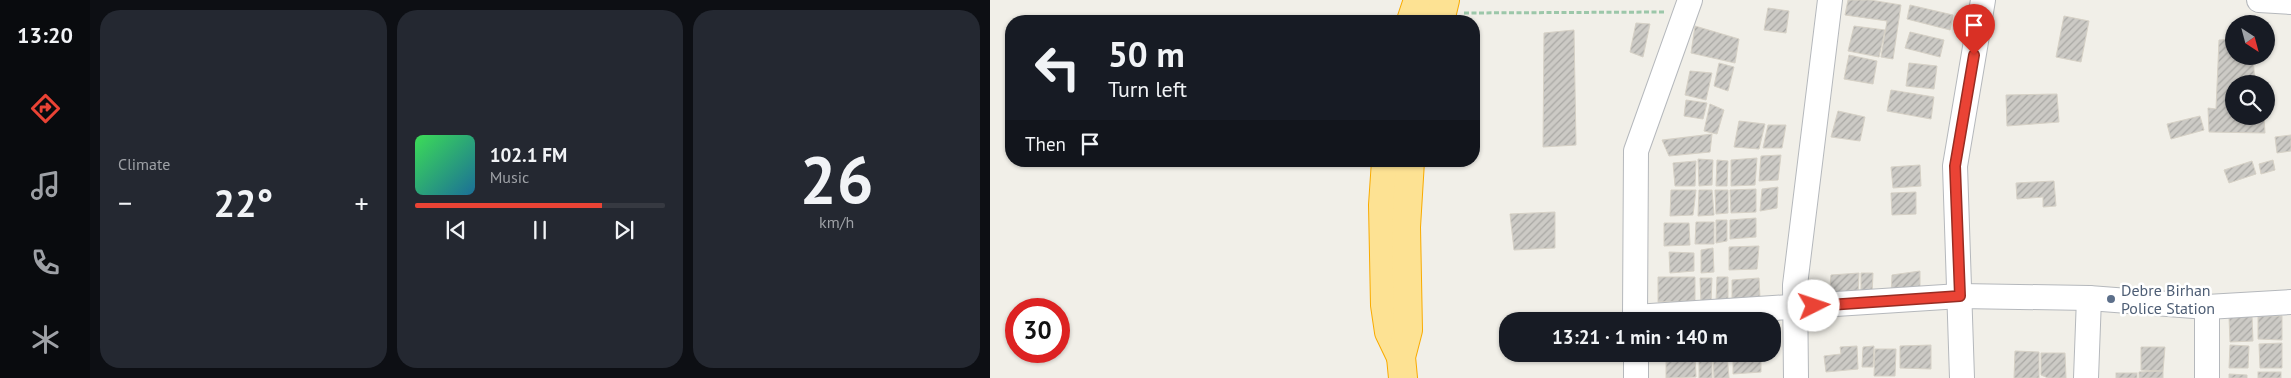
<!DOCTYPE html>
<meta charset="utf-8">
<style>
:root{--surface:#171b24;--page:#242831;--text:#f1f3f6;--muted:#9ea1a6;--line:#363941;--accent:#ea4335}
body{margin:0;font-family:"PT Sans",sans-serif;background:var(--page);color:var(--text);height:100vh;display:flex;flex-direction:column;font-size:19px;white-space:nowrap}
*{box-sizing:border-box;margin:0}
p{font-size:16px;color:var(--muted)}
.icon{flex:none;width:28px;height:28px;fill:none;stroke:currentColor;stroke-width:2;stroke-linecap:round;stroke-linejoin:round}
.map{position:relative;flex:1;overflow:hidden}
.panel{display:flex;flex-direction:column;gap:10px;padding:10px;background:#0d0f14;width:900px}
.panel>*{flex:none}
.hud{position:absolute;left:15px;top:15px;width:475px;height:152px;border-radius:20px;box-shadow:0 1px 4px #0004;background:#171b24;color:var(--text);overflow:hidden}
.needle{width:32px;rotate:144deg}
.buttons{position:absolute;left:1235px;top:15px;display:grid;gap:10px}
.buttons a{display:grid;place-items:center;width:50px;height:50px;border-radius:50%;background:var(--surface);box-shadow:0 1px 4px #0004;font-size:25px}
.speed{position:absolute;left:15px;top:298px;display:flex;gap:10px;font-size:25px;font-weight:700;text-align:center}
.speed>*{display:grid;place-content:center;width:65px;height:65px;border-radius:50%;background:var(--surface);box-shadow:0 1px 4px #0004;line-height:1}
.speed .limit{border:8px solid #d22;background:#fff;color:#111}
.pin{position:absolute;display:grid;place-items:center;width:42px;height:42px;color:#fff;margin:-51px -21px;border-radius:50% 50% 50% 0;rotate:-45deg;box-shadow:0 0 5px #0007}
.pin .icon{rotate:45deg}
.me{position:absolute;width:55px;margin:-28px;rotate:86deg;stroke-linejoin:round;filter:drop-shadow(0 0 4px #0008)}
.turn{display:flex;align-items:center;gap:18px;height:105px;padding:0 20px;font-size:22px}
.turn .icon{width:65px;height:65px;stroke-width:2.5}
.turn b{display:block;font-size:35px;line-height:42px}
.then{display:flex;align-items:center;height:48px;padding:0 20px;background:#0003;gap:10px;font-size:19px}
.big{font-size:38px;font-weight:800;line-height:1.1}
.panel .widget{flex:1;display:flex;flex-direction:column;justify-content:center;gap:8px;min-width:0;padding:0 18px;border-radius:20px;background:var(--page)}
.panel .dial{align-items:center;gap:0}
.dial b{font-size:65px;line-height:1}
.song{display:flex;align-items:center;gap:15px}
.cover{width:60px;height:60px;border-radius:8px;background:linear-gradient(135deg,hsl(130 70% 55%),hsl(200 70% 35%))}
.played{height:5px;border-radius:2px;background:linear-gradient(90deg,var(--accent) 75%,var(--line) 75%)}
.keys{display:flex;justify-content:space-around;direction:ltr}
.heat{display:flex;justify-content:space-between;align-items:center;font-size:28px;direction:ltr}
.panel .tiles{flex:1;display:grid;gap:10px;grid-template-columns:repeat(3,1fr)}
.trip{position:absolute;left:509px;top:312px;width:282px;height:50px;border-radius:20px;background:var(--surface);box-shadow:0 1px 4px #0004;font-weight:800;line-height:50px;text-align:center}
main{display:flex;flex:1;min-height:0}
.tabs{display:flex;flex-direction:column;width:90px;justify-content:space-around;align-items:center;background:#090b0e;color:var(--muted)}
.tabs .icon{width:35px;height:35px}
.tabs .current{color:var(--accent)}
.tabs b{font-size:22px;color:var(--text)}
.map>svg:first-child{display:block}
</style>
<main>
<nav class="tabs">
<b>13:20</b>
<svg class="icon current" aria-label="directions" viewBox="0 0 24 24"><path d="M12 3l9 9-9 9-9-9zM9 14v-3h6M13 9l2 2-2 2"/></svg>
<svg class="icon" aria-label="music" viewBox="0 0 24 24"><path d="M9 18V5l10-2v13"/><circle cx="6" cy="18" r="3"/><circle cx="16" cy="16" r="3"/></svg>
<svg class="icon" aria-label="phone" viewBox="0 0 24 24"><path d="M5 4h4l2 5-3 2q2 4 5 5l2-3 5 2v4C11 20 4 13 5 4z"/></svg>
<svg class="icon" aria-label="climate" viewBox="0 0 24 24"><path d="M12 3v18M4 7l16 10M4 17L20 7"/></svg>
</nav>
<section class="panel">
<div class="tiles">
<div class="widget"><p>Climate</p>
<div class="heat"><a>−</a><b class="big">22°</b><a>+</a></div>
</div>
<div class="widget">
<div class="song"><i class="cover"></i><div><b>102.1 FM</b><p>Music</p></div></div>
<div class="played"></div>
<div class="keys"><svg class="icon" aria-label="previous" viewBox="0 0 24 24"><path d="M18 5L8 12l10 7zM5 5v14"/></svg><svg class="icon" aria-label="pause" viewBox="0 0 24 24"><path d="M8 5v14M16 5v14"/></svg><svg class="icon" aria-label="next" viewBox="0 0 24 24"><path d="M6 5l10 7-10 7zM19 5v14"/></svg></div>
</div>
<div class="widget dial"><b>26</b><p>km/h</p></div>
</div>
</section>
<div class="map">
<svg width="1301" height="378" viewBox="0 0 1301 378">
<defs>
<pattern id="building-hatch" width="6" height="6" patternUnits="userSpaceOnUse" patternTransform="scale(1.25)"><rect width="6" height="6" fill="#cccac5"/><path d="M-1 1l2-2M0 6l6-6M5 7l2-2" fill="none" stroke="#a9a8a4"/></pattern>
</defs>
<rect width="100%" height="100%" fill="#f1efe8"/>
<g fill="url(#building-hatch)" stroke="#d6d1c6">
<polygon points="858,0 880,0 911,5 903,59 891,57 897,21 855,15"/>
<polygon points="920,5 963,15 960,30 917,19"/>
<polygon points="778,8 799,11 796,33 774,30"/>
<polygon points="1074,16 1099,21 1091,62 1066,57"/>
<polygon points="646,23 660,24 653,57 640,52"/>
<polygon points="705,26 749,39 745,63 701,53"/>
<polygon points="864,26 895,30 889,57 858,51"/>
<polygon points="584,30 586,145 553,147 554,33"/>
<polygon points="920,32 954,40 950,57 915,48"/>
<polygon points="1244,39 1244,56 1263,56 1265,84 1244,84 1244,116 1274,116 1275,133 1219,132 1218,108 1226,109 1229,40"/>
<polygon points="859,55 887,61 883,84 854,79"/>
<polygon points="729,63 744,67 738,91 724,86"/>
<polygon points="919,63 947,66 944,89 916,86"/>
<polygon points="700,71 722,73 716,100 695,95"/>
<polygon points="901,90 944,97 941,119 897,111"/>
<polygon points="1067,94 1069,122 1017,126 1016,95"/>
<polygon points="696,100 717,103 713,119 694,116"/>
<polygon points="720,104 734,110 727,134 714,131"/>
<polygon points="848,111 875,117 870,141 841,137"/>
<polygon points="1210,116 1214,130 1181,139 1177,124"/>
<polygon points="749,121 775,124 769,149 744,147"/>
<polygon points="778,125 796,125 792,148 773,148"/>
<polygon points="722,134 720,152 679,156 672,140"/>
<polygon points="1301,135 1301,151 1287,153 1285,137"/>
<polygon points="791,155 788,180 769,181 771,156"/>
<polygon points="767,158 765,185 741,186 741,160"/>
<polygon points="708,159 723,160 722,185 709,186"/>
<polygon points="727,160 738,161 737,186 726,186"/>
<polygon points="1283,160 1285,170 1271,174 1269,164"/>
<polygon points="706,161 705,186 685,186 683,163"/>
<polygon points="1262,161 1266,174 1239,183 1234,170"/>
<polygon points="930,165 931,186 903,188 901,167"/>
<polygon points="1064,181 1066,206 1053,207 1053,197 1027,199 1026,183"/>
<polygon points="788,187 787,208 770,211 772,189"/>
<polygon points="766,189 766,212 741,213 740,190"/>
<polygon points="681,190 706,190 703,215 680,216"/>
<polygon points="709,190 722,190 724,215 708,216"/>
<polygon points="725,190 738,190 738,213 726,214"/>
<polygon points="926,192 926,214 902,215 901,193"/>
<polygon points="565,212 565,248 524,250 520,214"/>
<polygon points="766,218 766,237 740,239 740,220"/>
<polygon points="726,220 737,220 737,241 726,243"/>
<polygon points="706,222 724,222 724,244 705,244"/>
<polygon points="674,223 699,223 700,245 674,246"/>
<polygon points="769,246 767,269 739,270 739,247"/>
<polygon points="723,248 724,272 711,273 711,250"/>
<polygon points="679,252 704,253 704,271 680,273"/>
<polygon points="930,271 930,290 901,296 902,275"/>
<polygon points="869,273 868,296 839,298 841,275"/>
<polygon points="871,273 883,273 882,296 871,298"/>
<polygon points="668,277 705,277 705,301 668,302"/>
<polygon points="727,277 738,277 738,301 726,302"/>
<polygon points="710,278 722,278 721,303 711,303"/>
<polygon points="769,278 770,298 742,302 742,280"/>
<polygon points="1262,316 1263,341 1240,342 1239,317"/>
<polygon points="1268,316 1292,316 1292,340 1268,339"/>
<polygon points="1292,343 1292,368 1270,368 1269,344"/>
<polygon points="941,345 941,369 910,368 910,346"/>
<polygon points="1240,345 1259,346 1258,368 1239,368"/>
<polygon points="867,346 868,369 836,372 834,356 851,354 850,347"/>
<polygon points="884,346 883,367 872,367 873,347"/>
<polygon points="1151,347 1175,347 1173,371 1151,370"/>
<polygon points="885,349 906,349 905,376 884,376"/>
<polygon points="1025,351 1049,352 1049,378 1024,378"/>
<polygon points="1051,353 1075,353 1076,378 1058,378 1051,375"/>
<polygon points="676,354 705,354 706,377 676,378"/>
<rect x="709" y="354" width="13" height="24"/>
<polygon points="723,354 737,354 739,378 724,378"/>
<polygon points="743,354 771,354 771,372 743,374"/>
<polygon points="1173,371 1173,378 1149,378 1149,372"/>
<rect x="1268" y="372" width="23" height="6"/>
<rect x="1126" y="373" width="21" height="5"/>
<polygon points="1239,374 1257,375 1257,378 1239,378"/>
</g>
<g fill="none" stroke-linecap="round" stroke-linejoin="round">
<g stroke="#b5b8bc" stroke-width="26">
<g id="minor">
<polyline points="700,0 646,151 645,317 970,296 1099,298 1217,307 1301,302"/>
<polyline points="1269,0 1301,2"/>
<polyline points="646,354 646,378"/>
<polyline points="806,378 805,285 840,0"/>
<polyline points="972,378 965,166 993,0"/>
<polyline points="1096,378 1099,298"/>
<polyline points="1217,378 1217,307"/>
</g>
</g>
<g stroke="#f9ab00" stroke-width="30">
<g id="highway">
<polyline points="421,21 428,0"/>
<polyline points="450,21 455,0"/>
<polyline points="396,161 393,205 395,305 399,332 411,357"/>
<polyline points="413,378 411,357 418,330 416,227 420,161"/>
</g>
</g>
<polyline stroke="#9cc7a9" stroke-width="3" stroke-dasharray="5 2.5" stroke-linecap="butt" points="474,13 675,12"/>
<use href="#minor" stroke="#fff" stroke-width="24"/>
<use href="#highway" stroke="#fde293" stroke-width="28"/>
</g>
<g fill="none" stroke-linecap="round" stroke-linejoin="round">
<g stroke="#982c22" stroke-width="12">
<polyline id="route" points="824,306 970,296 965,166 984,55"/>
</g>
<use href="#route" stroke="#ea4335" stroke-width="9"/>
</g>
<circle fill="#5c6f8a" stroke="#fff" stroke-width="2" cx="1121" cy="299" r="5"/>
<g text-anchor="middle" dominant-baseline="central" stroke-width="5" stroke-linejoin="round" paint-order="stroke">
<g font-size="16" fill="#4e5e75" stroke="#fff" text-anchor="start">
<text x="1131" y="290">Debre Birhan<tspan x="1131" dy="18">Police Station</tspan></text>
</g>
</g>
</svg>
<div class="buttons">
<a><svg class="needle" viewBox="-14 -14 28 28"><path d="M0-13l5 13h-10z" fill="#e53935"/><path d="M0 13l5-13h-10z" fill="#9ea1a6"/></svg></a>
<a><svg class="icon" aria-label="search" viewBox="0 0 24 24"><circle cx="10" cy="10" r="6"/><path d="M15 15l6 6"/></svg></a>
</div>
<div class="speed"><div class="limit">30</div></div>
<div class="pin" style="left:984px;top:55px;background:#d93025"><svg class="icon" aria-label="arrive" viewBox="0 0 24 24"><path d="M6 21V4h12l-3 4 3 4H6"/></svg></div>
<svg class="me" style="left:824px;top:306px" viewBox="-20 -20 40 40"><circle r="19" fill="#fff"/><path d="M0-13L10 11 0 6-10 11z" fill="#ea4335"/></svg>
<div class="trip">13:21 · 1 min · 140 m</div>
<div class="hud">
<div class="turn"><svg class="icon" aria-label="left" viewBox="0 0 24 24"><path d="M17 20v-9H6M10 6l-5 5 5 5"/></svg><div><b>50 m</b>Turn left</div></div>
<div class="then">Then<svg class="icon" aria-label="arrive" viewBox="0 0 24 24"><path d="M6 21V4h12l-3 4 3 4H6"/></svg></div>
</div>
</div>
</main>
